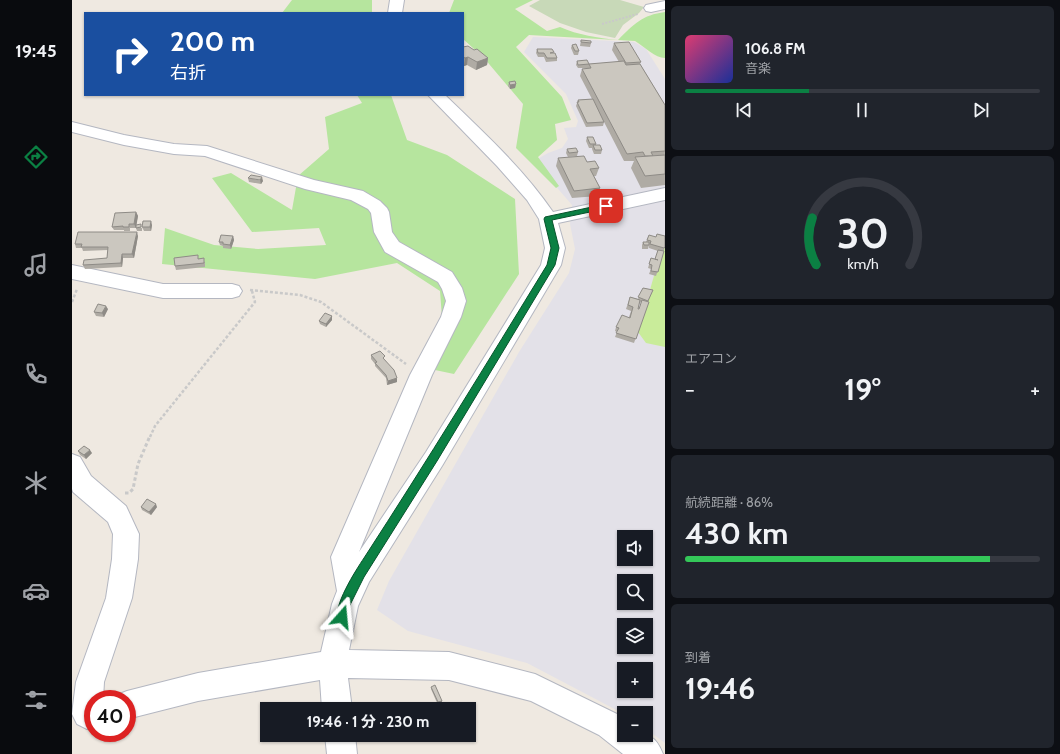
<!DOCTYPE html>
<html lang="ja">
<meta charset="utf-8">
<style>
:root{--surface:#171b24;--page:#20242c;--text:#f1f3f6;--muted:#9ea1a6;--line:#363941;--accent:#0b8043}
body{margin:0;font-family:Cabin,"Noto Sans JP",sans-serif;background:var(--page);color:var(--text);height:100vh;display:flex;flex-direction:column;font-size:15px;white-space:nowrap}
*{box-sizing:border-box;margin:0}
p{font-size:13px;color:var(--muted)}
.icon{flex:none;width:22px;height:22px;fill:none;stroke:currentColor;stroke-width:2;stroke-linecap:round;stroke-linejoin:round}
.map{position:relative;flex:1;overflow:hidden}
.panel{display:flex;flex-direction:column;gap:6px;padding:6px;background:#0d0f14;width:395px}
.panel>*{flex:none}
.guide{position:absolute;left:12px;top:12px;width:380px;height:84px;border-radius:0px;box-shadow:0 1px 3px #0004;background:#1a4fa0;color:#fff;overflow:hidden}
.fabs{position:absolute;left:545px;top:530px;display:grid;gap:8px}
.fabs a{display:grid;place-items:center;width:36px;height:36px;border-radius:0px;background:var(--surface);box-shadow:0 1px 3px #0004;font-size:20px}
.speed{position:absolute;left:12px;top:690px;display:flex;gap:8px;font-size:20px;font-weight:700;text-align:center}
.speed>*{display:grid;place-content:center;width:52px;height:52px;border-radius:50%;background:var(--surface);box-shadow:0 1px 3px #0004;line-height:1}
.speed .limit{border:6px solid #d22;background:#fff;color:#111}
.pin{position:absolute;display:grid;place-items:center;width:34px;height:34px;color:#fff;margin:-17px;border-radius:8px;box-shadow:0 2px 6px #0006}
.me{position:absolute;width:44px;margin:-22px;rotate:18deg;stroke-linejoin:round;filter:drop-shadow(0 0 3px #0008)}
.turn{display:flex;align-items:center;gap:14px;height:84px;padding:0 20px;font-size:18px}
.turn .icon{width:52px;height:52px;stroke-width:2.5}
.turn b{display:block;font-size:28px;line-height:34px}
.big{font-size:30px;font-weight:700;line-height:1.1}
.panel .widget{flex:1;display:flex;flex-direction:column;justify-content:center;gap:6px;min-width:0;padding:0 14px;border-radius:6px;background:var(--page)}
.panel .dial{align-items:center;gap:0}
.dial svg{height:104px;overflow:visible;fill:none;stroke:var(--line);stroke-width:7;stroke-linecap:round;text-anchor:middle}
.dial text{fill:var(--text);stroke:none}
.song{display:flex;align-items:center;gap:12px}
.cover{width:48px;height:48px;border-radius:6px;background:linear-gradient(135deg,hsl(340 70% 55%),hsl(230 70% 35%))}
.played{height:4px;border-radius:2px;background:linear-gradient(90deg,var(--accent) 35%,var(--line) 35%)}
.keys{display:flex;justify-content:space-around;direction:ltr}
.heat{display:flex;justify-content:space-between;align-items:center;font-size:22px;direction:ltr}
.charge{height:6px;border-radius:3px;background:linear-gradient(90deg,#34c759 86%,var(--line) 0)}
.trip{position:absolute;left:188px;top:702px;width:216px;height:40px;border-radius:0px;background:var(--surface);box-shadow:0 1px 3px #0004;font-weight:700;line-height:40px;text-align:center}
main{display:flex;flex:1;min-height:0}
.tabs{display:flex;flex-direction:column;width:72px;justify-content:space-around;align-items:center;background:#090b0e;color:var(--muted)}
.tabs .icon{width:28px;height:28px}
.tabs .active{color:var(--accent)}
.tabs b{font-size:18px;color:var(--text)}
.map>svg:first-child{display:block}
</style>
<main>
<nav class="tabs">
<b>19:45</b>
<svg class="icon active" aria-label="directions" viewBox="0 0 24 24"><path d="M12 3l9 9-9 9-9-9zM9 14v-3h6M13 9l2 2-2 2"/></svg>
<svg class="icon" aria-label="music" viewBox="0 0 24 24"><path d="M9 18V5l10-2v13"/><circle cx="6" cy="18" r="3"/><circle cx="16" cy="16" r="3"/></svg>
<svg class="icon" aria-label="phone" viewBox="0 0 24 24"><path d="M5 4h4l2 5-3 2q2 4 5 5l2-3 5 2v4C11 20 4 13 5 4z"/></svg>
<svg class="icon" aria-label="climate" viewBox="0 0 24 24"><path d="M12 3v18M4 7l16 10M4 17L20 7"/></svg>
<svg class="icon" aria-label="car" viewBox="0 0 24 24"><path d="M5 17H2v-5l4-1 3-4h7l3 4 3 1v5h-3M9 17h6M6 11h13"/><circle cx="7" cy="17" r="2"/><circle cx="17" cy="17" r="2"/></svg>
<svg class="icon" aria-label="filters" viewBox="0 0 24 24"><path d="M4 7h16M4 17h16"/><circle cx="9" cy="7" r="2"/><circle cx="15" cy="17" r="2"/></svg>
</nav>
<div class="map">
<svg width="593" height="754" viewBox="0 0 593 754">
<rect width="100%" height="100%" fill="#efe9e1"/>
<path fill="#e3e1e8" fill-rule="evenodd" d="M461,37l101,5 12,7 19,30v664l-19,-14v-16h-22v1l-97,-51 -119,-32 -31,-21 12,-29 130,-229 50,-79 6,-24 -5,-25 2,-19 -38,-44 14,-8 14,-5 6,-9 -4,-11 12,-1 2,-6 -12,-27 -42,-42zM552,537h22v22h-22zM552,581h22v22h-22zM552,625h22v22h-22zM552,669h22v22h-22z"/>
<g fill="#b6e59e">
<polygon points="220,0 300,0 300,13 210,13"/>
<path d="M382,0h79l-18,9 32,22 13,-4c18,8 38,11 58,13 16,-16 24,-25 47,-28v46c-10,0 -20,-11 -30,-17l-106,-6 -13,12 46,50 9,23 -16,4 2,16 -19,17 21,29 -3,2 -40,-40 7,-44 -39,-46 -21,-19v-26h-14z"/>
<polygon points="285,95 319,95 335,140 375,155 443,199 447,274 382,374 363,370 372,344 368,291 325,263 243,279 90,264 93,228 142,245 186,249 254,245 247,228 180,232 140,178 159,173 220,210 226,176 257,149 253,117 290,103"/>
</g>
<polygon fill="#c8d9b8" points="468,0 548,0 572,7 567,13 551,25 543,38 514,32 488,23 457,6"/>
<polygon fill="#c9ec9a" points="593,237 593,347 574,343 566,332"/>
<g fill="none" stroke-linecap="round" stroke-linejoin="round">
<g stroke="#b4b7c1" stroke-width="2">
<g id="minor">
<polygon points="318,0 332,0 330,13 316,13"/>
<polygon points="593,1 593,9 579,12 574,11 572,8 574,5"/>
<path d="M356,95h17c38,37 78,73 108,117l112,-24v12l-107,23 7,25 -4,17 -119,201 -73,116 -11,24 -9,44 100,2 86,22 84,41 5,3v17c21,0 30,-4 39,19h-40l-24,-19 -68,-34 -82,-21 -101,-2 4,31h-30l-2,-29 -122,21 -71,18v-20h-12l2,-4 10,-4 71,-18 123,-21 11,-48 5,-13 -6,-34 79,-182 31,-58 5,-16 -4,-12 -4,-7 -53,-30 -11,-20 -3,-19 -3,-4 -17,-9 -46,-11 -100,-33 -31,-2 -50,-9 -52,-13v-10l52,13 50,9 33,2 107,34 49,11 17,10 7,7 2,4 3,20 7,10 53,30 10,16 4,13 -5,16 -29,58 -73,177 67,-100 115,-187 4,-17 -6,-29 -12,-19 -30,-34z"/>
<polygon points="0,265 91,284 160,284 167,286 170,291 167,296 160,298 91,298 0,279"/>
<polygon points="0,454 8,457 19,476 54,506 67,534 66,559 60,598 32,682 31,699 21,699 21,726 15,729 5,724 0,714 4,682 34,598 40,559 41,534 36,522 1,492 0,489"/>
<polygon points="253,735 283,735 285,754 255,754"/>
</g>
</g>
<polyline stroke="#c9c9c9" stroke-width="2" stroke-dasharray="2 1.5" stroke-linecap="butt" points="530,24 566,14"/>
<g stroke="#c9c9c9" stroke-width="2.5" stroke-dasharray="3 2" stroke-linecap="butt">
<polyline points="178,290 228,295 249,302 334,364"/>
<polyline points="0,302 5,289"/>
<polyline points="78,437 83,426 183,302 180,291"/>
</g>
<polyline stroke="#c9c9c9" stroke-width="3" stroke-dasharray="3.5 2.5" stroke-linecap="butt" points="53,493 57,493 61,489 66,464 78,436"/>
<use href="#minor" fill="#fff" fill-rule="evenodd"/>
</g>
<g fill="#afaba4" fill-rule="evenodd">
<polygon points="509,40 519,43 518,47 508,46"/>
<polygon points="542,43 569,62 568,64 593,105 593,185 569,188 559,168 562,161 552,161 532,122 531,126 514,127 504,106 506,100 520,99 508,76 510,69 516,68 506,68 504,65 505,61 517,64 547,62 540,50"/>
<polygon points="500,45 507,51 506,55 502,55 499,48"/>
<polygon points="391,47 416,58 415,65 404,70 395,65 392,66 391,65"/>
<polygon points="465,49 481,53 485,58 485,61 474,62 472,57 466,57 464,53"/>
<polygon points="437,82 444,84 443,88 438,89 436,86"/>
<polygon points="515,137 524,144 524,145 530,150 529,154 522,154 520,149 520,148 517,148 514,141"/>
<polygon points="495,149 506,152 505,156 496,157 494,153"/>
<polygon points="486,158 515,162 527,168 524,176 522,176 528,188 526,196 500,198 484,166"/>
<polygon points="176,178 191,181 189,184 177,182"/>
<polygon points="64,212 66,216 64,225 70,228 70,231 65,231 64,228 58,228 58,231 52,231 52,230 42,230 40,227"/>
<polygon points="80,225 79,231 72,231 70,227"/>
<polygon points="577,235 593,247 584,276 577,274 579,269 576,268 579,258 583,259 586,251 577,248 577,245 576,249 570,249 570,245 571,242 574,242"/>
<polygon points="66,236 62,258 51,258 50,267 13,269 11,265 35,258 36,250 11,251 10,248 4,248 3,244"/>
<polygon points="161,236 162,240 159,249 151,248 151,246 148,245 147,242"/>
<polygon points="127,259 133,262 133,267 104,270 103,266"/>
<path d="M571,288l10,2 -5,11 -14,42 -19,-6 2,-5 -2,-1 1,-4 13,-10 2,-6 -5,-2 4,-12 8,2zM568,302l1,1 -2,6h-1z"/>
<polygon points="36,309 32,317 24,316 22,312"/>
<polygon points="260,316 260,320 254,327 248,324 247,321"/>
<polygon points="299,355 313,360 325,382 315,385 314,378 303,366 303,364 299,359"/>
<polygon points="6,451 20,453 14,459 8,455"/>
<polygon points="69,507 85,507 79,515 70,510"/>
<polygon points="359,687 370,701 370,703 366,705 359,689"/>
</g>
<g fill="#8e8b86">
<polygon points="396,57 395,65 392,66 393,58"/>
<polygon points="416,58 415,65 404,70 405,62"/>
<polygon points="444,84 443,88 438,89 438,85"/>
<polygon points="190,177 191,181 189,184 188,180"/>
<polygon points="64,212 66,216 64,228 62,224"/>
<polygon points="79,221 80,225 79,231 78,227"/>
<polygon points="65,232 66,236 62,258 60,254"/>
<polygon points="161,236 162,240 159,249 158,245"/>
<polygon points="50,254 51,258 50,267 49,263"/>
<polygon points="34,306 36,309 32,317 30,313"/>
<polygon points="260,316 260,320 254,327 254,324"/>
<polygon points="325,378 325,382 315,385 316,381"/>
<polygon points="18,450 20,453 14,459 12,455"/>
<polygon points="84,504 85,507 79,515 77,512"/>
<polygon points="370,701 370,703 366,705 366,702"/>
</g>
<g fill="#cbc7bf" stroke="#8e8b86">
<polygon points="509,40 519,41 519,43 509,42"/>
<polygon points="557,42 569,62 554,63 542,43"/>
<polygon points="504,44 507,51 503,51 500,45"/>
<polygon points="396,46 402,50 405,49 416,58 405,62 396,57 393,58 391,57 391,47"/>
<polygon points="465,49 480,49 482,52 478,53 483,53 485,58 475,58 472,53 466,53"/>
<polygon points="515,60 517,64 506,65 505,61"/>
<polygon points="552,61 554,65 568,64 593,105 593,151 579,152 581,156 573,156 571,152 555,154 510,69 519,68 517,64"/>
<polygon points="443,81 444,84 438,85 437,82"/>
<polygon points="521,99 532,122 515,123 505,102 507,102 506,100"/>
<polygon points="515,137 521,137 524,144 518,144"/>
<polygon points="521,145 528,145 530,150 523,150"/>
<polygon points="504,148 506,152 497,153 495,149"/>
<polygon points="593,155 593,174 573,176 563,157"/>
<polygon points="512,156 515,162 523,161 527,168 518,169 528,188 502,191 486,158"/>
<polygon points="179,175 190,177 188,180 176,178"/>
<polygon points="64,212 62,224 57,224 57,227 51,227 51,226 40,227 43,213"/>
<polygon points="71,221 79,221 78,227 70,227"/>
<polygon points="69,224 69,227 64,228 64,225"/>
<polygon points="6,232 65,232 60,254 50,254 49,263 11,265 12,260 35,258 36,247 9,247 10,244 3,244"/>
<polygon points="585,234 593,236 593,247 592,248 578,244 579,241 575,240 577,235 584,237"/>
<polygon points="149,235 161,236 158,245 151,244 151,242 147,242"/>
<polygon points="571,242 577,242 577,245 572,245"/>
<polygon points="586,250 592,251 586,272 579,271 580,265 577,264 579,258 586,260 583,259"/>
<polygon points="126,255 126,259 132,258 132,263 103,266 102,258"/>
<polygon points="571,288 581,290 576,301 566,297"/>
<polygon points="558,297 568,300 566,309 567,309 570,300 577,302 564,339 544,333 547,328 544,327 550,315 558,318 561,307 556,305"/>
<polygon points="26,304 34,306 30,313 22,312"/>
<polygon points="253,313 260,316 254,324 247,321"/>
<polygon points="308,351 313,356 311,358 322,370 325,378 316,381 314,375 303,363 305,362 299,355"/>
<polygon points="12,446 18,450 12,455 6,451"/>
<polygon points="75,499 84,504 77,512 69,507"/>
<polygon points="363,685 370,701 366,702 359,687"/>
</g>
<path fill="#0b8043" stroke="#07532c" d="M534,204l4,2 -1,2 -57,12 7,28 -4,17 -118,196 -73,116 -14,28 -4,16 -4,1 -4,-1c-6,-14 18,-51 26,-63 63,-97 123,-195 183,-293l4,-17 -7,-29 1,-2z"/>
</svg>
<div class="fabs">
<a><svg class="icon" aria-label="sound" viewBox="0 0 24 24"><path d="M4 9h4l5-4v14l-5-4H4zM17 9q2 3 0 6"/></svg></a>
<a><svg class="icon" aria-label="search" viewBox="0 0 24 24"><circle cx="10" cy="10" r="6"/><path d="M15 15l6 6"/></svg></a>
<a><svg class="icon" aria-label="layers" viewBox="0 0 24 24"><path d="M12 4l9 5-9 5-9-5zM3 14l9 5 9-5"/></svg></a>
<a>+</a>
<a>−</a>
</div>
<div class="speed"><div class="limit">40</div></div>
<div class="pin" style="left:534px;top:206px;background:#d93025"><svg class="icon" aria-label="arrive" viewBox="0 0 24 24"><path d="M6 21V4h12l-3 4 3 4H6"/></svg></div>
<svg class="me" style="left:270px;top:617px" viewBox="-20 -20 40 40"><path d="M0-17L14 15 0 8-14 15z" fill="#0b8043" stroke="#fff" stroke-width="4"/></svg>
<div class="trip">19:46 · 1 分 · 230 m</div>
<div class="guide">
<div class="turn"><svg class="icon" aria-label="right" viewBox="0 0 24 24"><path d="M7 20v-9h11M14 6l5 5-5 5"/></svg><div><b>200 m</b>右折</div></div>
</div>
</div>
<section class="panel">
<div class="widget">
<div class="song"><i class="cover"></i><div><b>106.8 FM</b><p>音楽</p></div></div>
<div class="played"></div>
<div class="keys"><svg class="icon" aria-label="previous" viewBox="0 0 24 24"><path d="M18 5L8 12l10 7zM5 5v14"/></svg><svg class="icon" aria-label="pause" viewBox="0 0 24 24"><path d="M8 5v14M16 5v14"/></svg><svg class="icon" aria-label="next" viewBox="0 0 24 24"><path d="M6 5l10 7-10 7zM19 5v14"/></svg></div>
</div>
<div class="widget dial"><svg viewBox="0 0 100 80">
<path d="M14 69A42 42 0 1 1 86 69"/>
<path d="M14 69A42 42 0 0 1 11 33" stroke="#0b8043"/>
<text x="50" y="56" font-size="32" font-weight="700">30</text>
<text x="50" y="72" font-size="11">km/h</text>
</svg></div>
<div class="widget"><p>エアコン</p>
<div class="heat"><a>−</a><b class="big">19°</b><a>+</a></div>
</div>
<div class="widget"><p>航続距離 · 86%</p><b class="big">430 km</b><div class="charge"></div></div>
<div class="widget"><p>到着</p><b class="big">19:46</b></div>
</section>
</main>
